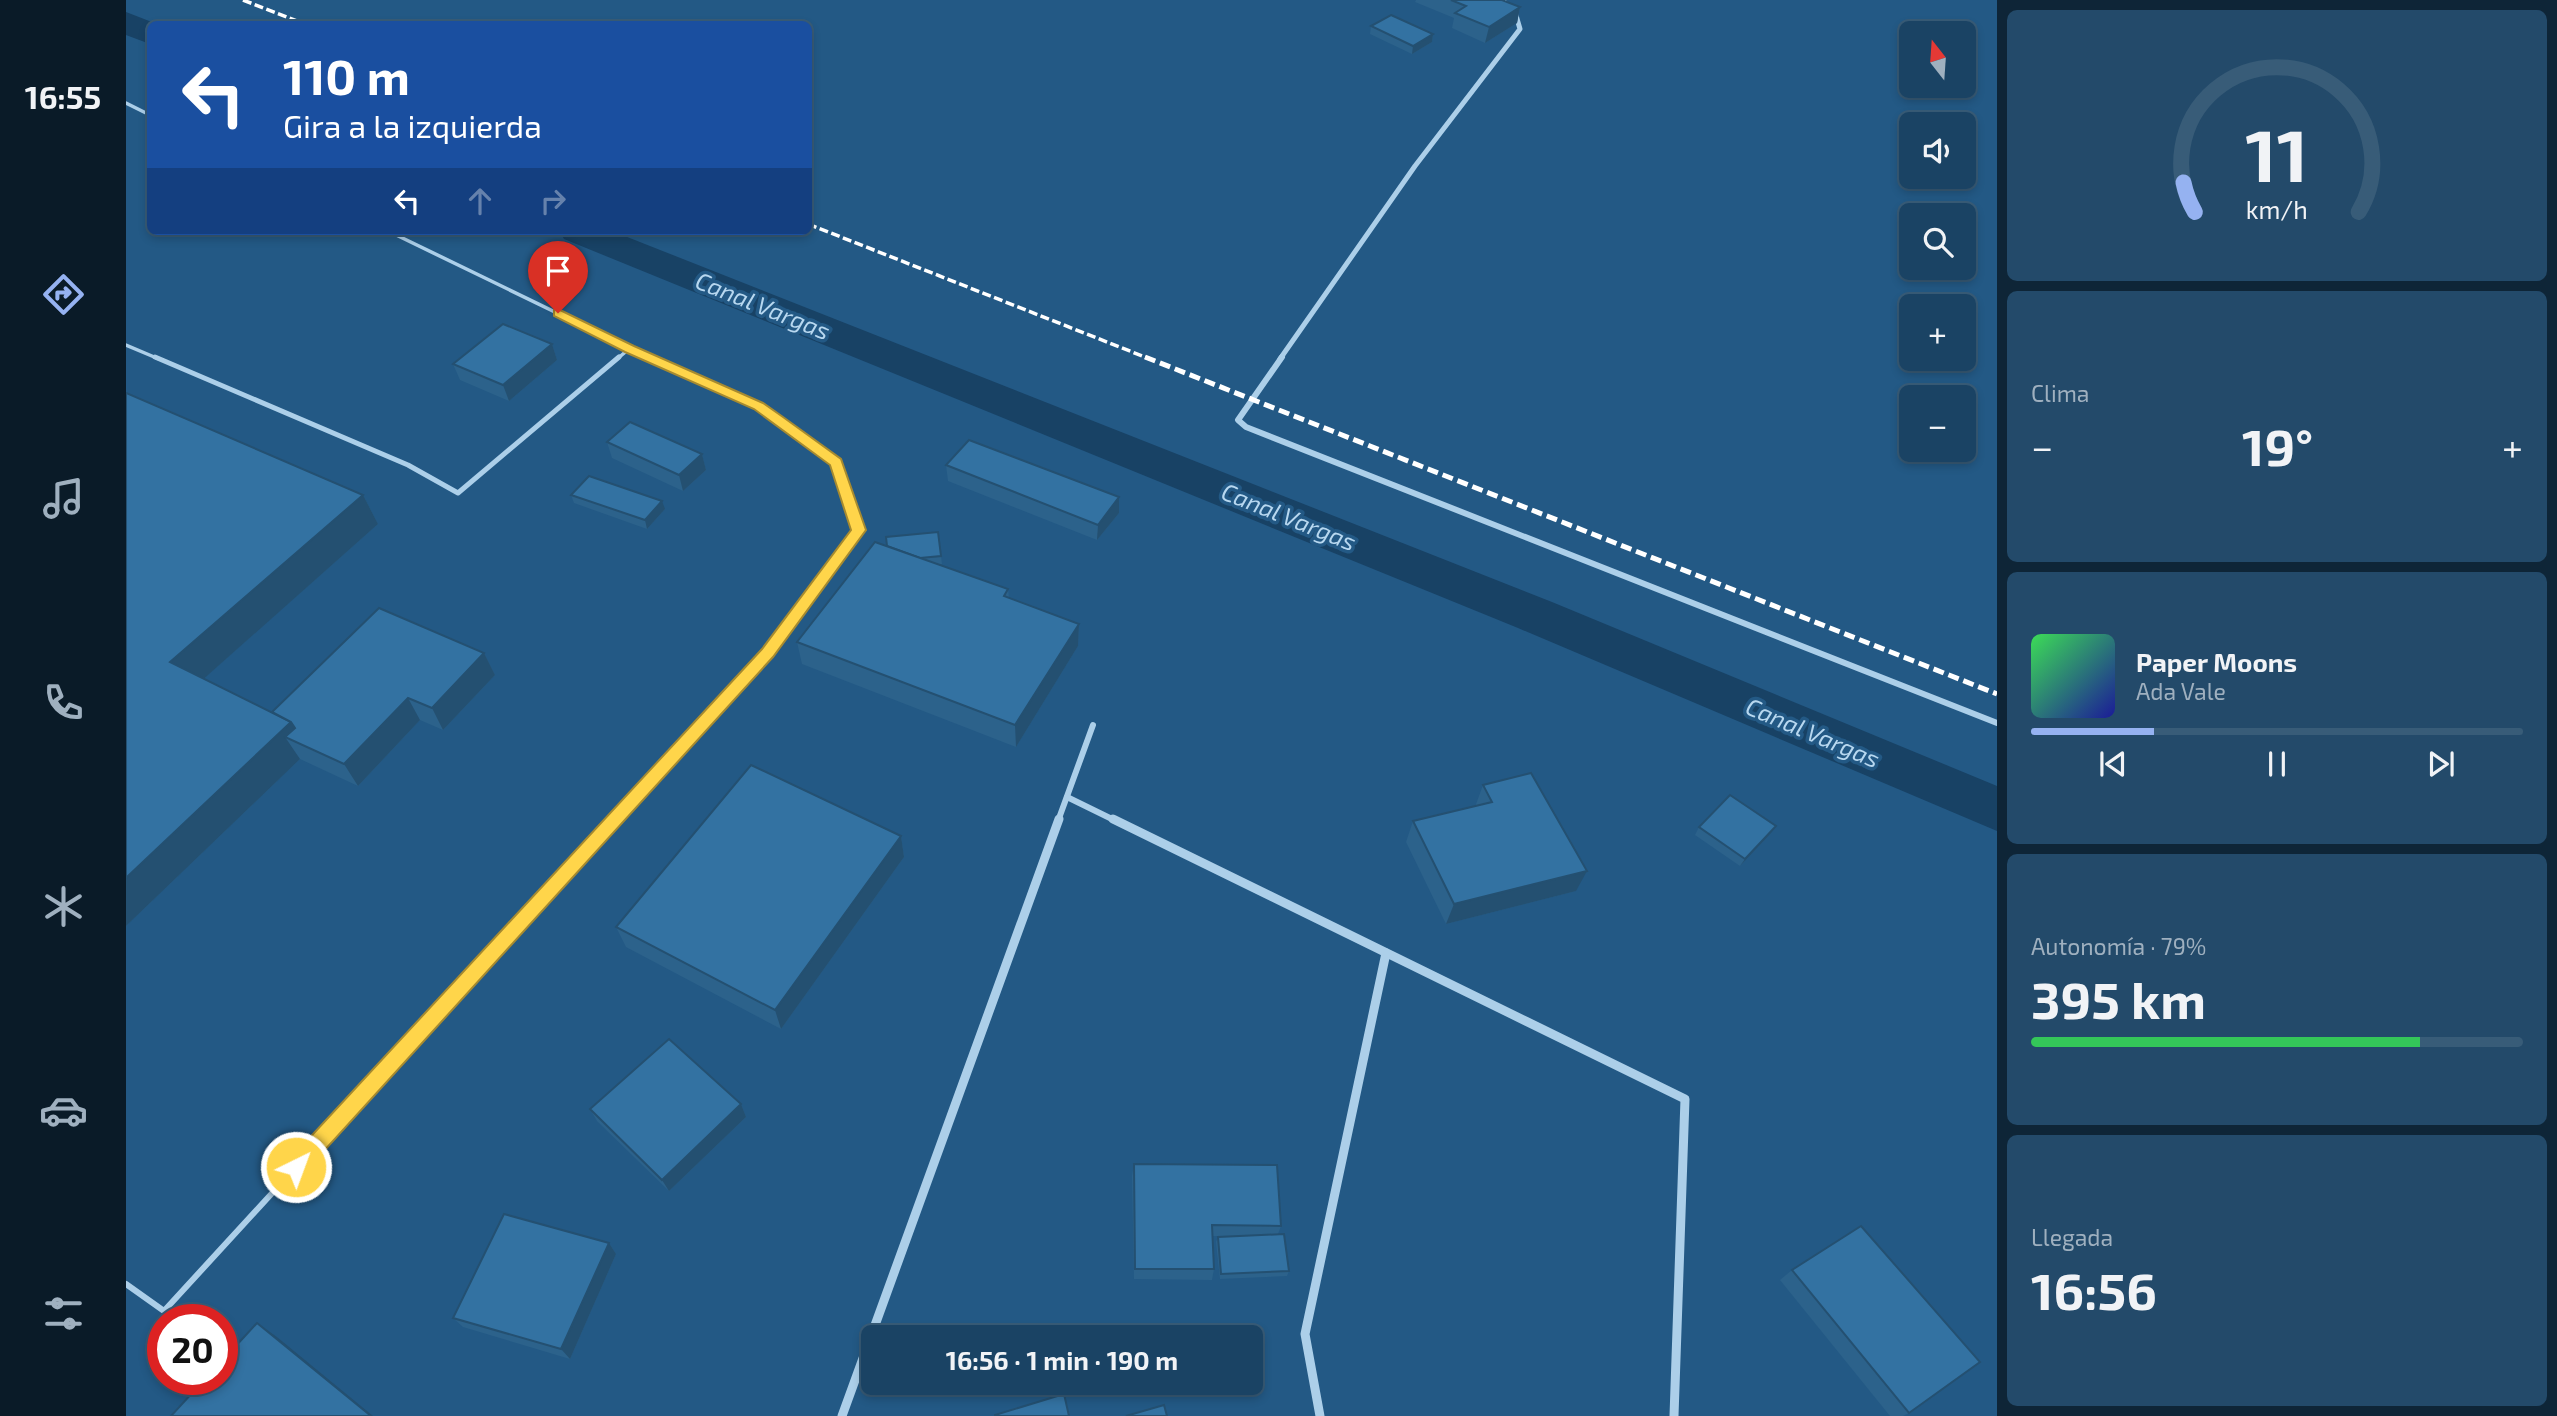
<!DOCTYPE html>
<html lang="es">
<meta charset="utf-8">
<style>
:root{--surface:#1a4364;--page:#234a6a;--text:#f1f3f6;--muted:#9fb0bf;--line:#385c78;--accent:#95b2f1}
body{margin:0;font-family:"Exo 2",sans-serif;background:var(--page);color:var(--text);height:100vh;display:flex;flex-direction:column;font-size:26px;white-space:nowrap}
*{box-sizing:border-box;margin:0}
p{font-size:23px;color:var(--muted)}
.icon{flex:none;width:38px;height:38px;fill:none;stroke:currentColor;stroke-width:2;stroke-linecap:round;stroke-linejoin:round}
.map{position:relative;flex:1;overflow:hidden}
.side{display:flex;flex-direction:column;gap:10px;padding:10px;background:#0e2537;width:560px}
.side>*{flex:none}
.hud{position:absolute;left:21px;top:21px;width:665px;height:214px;border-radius:10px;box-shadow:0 4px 10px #0003,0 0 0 2px var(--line);background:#1a4fa0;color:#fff;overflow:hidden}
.needle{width:46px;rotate:343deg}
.tools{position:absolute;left:1773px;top:21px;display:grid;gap:14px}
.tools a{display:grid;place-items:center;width:77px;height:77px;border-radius:10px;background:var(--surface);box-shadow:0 4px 10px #0003,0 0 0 2px var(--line);font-size:35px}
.speed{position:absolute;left:21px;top:1304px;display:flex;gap:14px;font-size:35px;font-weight:700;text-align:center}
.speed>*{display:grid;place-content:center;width:91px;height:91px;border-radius:50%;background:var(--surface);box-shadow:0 4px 10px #0003,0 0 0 2px var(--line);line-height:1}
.speed .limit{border:10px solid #d22;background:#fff;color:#111}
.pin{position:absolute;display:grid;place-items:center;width:60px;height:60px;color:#fff;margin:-72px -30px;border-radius:50% 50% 50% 0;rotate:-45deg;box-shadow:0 0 7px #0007}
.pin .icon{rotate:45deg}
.me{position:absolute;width:77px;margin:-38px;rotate:42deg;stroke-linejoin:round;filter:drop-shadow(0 0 5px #0008)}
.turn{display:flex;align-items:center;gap:24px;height:147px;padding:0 21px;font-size:32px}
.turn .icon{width:91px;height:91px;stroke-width:2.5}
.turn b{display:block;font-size:49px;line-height:60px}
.lanes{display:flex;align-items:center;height:66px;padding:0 21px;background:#0003;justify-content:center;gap:35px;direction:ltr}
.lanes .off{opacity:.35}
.big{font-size:52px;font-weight:700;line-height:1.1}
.side .tile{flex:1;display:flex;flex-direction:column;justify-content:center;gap:10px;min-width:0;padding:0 24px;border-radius:10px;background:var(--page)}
.side .dial{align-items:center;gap:0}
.dial svg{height:182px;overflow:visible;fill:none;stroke:var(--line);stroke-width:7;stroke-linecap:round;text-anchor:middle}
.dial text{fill:var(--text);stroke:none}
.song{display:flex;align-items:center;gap:21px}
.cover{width:84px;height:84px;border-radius:10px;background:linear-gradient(135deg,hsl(130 70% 55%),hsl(240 70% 35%))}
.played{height:7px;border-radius:4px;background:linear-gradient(90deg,var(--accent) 25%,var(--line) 25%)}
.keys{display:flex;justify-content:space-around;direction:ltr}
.heat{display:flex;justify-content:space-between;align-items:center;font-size:38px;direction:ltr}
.charge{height:10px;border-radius:5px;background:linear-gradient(90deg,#34c759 79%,var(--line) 0)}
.trip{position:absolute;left:735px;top:1325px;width:402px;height:70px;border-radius:10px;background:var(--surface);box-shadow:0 4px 10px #0003,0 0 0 2px var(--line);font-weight:700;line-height:70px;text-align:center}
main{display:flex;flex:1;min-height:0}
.menu{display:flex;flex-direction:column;width:126px;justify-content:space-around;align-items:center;background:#0a1b28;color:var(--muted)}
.menu .icon{width:49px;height:49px}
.menu .selected{color:var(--accent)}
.menu b{font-size:32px;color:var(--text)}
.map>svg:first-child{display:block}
</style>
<main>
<nav class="menu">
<b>16:55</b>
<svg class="icon selected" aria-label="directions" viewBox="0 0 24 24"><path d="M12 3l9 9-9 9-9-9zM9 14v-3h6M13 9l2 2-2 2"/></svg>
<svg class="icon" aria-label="music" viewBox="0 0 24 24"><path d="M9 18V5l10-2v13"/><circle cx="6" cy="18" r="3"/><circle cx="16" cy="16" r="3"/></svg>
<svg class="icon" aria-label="phone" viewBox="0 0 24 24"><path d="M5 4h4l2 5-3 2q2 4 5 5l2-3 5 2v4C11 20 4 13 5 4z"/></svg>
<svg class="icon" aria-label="climate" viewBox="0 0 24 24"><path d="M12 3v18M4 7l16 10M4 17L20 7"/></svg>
<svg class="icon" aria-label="car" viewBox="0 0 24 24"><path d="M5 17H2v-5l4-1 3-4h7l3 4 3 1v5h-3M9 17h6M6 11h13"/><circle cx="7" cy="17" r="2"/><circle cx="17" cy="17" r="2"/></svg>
<svg class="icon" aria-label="filters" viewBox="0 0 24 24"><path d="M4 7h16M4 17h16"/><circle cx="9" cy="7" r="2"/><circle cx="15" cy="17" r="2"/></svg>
</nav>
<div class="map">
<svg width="1871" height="1416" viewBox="0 0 1871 1416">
<rect width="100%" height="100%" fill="#235985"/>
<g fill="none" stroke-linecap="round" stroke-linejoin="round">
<g fill="#184265" fill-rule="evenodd">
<polygon points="0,12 31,24 24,24 24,44 0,35"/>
<polygon points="433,231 486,231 1426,602 1871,786 1871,831 1392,628 438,239"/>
</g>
<g stroke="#accfe9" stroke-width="3.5">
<polyline points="0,103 24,115"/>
<polyline points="262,231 526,359"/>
<polyline points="0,345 33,359"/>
<polyline points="491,359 503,349"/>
</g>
<g stroke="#accfe9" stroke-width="5">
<polyline points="29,357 282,465 332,493 493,357"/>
<polyline points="488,821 642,653 733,530 710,462 633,406 522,357"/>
</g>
<polyline stroke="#accfe9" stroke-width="6" points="0,1284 38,1311 489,819"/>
<polyline stroke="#accfe9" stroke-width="5" points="1154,359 1289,166 1394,29 1389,12 1376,0"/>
<g stroke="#accfe9" stroke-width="6">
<polyline points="1156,357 1112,420 1120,427 1871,723"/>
<polyline points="941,797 990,821"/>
<polyline points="932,821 967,725"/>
</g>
<g stroke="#accfe9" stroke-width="9">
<polyline points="987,819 1559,1099 1548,1416"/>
<polyline points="716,1416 933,819"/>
<polyline points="1194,1416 1179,1334 1260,953"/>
</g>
<g stroke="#fff" stroke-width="3.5" stroke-dasharray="9 3.5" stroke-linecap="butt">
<polyline points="117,0 179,24"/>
<polyline points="682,224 1024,359"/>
</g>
<polyline stroke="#fff" stroke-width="5" stroke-dasharray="11 5" stroke-linecap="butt" points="1019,357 1871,694"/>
</g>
<g fill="#2c628b">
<polygon points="1290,0 1376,0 1394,7 1391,23 1359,43 1326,28 1328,18 1289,2"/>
<polygon points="1245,26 1307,34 1306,42 1286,54 1244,34"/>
<polygon points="426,344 431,360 383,401 334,380 327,364"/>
<polygon points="0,393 237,495 252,524 77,679 146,712 358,653 369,675 317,730 294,720 232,786 174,759 0,926"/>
<polygon points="481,442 576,454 580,470 557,491 486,458"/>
<polygon points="820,465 993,497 993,513 971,540 822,481"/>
<polygon points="445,495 539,509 521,529 448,503"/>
<polygon points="812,532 816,564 813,564 882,589 883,598 953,624 952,646 890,747 676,664 671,642 761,546"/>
<polygon points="1357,785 1450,891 1320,924 1280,842 1287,821 1349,807"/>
<polygon points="1573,827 1645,833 1614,866 1569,835"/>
<polygon points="775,836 778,857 655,1029 500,947 490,927"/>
<polygon points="615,1104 620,1117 543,1191 471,1121 464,1109"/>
<polygon points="1008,1164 1155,1226 1152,1234 1163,1271 1161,1276 1094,1279 1090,1242 1092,1237 1112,1236 1087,1236 1088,1269 1086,1280 1008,1279 1006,1176"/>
<polygon points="483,1243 490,1254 444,1359 337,1327 327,1318"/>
<polygon points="1666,1270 1783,1413 1777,1416 1764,1416 1654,1280"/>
</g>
<g fill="#245071">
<polygon points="1394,7 1391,23 1359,43 1363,27"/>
<polygon points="1307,34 1306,42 1286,54 1287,46"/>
<polygon points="426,344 431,360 383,401 377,385"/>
<polygon points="576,454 580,470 557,491 553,475"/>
<polygon points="237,495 252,524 64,691 44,662"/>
<polygon points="993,497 993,513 971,540 972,525"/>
<polygon points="536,501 539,509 521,529 519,520"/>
<polygon points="953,624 952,646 890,747 889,725"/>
<polygon points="358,653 369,675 317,730 306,708"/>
<polygon points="282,698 294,720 232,786 218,764"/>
<polygon points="165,722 182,748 159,737 174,759 0,926 0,878"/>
<polygon points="1650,826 1645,833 1614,866 1619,859"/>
<polygon points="775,836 778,857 655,1029 649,1010"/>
<polygon points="1461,871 1450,891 1320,924 1328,904"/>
<polygon points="615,1104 620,1117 543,1191 536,1180"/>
<polygon points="483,1243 490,1254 444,1359 435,1349"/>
<polygon points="131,1323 151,1337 247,1416 245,1416"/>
</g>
<g fill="#3372a2" stroke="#245071" stroke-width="2">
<polygon points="1325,0 1376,0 1394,7 1363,27 1329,13 1340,6"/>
<polygon points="1265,15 1307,34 1287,46 1245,26"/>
<polygon points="377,324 426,344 377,385 327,364"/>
<polygon points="0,393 237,495 44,662 165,722 0,878"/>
<polygon points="504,422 576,454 553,475 481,442"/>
<polygon points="843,440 993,497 972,525 820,465"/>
<polygon points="463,476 536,501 519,520 445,495"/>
<polygon points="812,532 815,556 794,558 761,546 760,537"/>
<polygon points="749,542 882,589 878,596 953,624 889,725 671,642"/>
<polygon points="253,608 358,653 306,708 282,698 218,764 159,737 169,728 165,722 146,712"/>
<polygon points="625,765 775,836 649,1010 490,927"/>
<polygon points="1405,773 1461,871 1328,904 1287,821 1366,802 1357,785"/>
<polygon points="1604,795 1650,826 1619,859 1573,827"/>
<polygon points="543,1039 615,1104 536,1180 464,1109"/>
<polygon points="1008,1164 1151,1165 1155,1226 1086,1225 1088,1269 1009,1269"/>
<polygon points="378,1214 483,1243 435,1349 327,1318"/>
<polygon points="1735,1226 1854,1362 1783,1413 1666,1270"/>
<polygon points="1158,1234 1163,1271 1095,1274 1092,1237"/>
<polygon points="131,1323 245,1416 45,1416 79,1379 96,1379 96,1361"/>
<polygon points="938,1394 943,1416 869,1416 869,1415"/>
<polygon points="1038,1405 1041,1416 1000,1416"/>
</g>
<polygon fill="#ffd54a" stroke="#a68a30" stroke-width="2" points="432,309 508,346 637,403 657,417 715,459 740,530 647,657 177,1174 170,1177 163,1174 161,1167 163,1160 636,649 725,530 704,465 628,409 499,352 428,316 428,310"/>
<g text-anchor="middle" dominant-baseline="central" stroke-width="7" stroke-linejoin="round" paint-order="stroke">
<g font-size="24" font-style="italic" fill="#b8d8f0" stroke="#235985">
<text transform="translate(637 305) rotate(22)">Canal Vargas</text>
<text transform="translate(1163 516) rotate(22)">Canal Vargas</text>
<text transform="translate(1687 732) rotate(23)">Canal Vargas</text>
</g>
</g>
</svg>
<div class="tools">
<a><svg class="needle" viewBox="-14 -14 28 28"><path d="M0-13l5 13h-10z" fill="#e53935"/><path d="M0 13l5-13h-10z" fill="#9fb0bf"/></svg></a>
<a><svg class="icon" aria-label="sound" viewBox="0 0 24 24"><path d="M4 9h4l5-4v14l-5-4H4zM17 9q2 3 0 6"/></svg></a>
<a><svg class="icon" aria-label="search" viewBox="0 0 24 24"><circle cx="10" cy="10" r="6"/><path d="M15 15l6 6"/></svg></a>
<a>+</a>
<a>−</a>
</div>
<div class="speed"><div class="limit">20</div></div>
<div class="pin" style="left:432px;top:313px;background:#d93025"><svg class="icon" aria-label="arrive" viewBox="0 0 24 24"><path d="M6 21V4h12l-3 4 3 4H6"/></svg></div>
<svg class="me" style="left:170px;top:1167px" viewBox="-20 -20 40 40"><circle r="17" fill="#ffd54a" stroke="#fff" stroke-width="3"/><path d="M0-11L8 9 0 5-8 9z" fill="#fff"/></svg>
<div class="trip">16:56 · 1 min · 190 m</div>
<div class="hud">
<div class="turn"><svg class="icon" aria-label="left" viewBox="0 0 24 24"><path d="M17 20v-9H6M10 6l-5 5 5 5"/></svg><div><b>110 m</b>Gira a la izquierda</div></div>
<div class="lanes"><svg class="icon" aria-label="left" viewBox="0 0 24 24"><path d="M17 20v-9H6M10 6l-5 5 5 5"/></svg><svg class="icon off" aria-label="ahead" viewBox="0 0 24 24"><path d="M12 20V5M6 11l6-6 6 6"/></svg><svg class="icon off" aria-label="right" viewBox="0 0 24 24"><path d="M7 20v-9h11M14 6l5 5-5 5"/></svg></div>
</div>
</div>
<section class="side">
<div class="tile dial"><svg viewBox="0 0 100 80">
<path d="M14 69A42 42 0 1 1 86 69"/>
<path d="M14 69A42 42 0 0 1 9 56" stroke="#95b2f1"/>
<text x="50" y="56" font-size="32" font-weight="700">11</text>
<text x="50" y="72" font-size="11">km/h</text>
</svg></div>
<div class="tile"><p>Clima</p>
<div class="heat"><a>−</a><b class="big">19°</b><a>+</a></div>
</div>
<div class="tile">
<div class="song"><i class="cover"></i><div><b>Paper Moons</b><p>Ada Vale</p></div></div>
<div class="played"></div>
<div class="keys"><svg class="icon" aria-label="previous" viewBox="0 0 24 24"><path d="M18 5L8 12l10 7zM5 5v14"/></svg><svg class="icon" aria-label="pause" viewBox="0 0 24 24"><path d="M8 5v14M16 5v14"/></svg><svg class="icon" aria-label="next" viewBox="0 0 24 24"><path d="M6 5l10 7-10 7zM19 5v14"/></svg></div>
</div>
<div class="tile"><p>Autonomía · 79%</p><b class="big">395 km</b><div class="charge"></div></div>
<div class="tile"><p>Llegada</p><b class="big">16:56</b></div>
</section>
</main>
